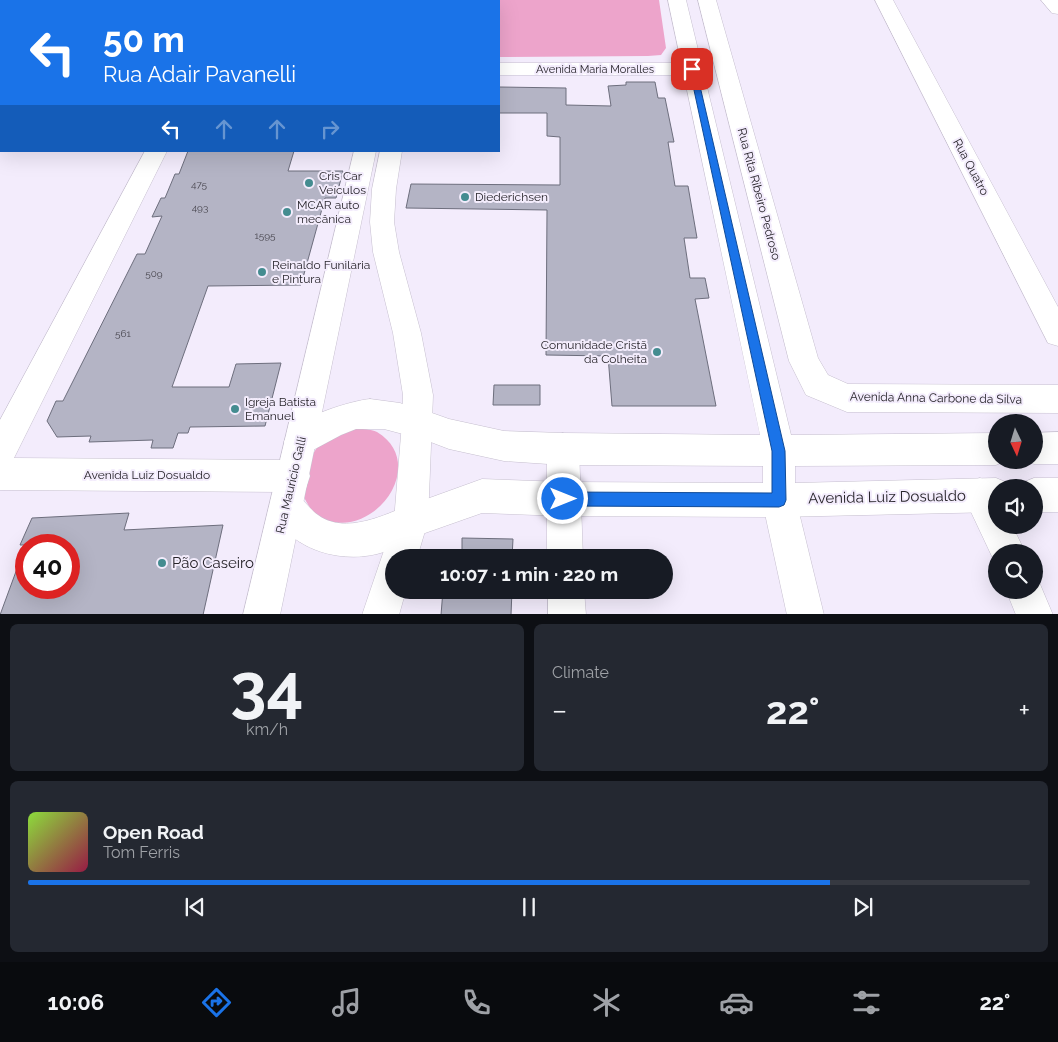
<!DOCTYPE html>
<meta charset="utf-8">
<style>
:root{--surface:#171b24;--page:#242831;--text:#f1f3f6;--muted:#9ea1a6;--line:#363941;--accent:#1a73e8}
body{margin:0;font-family:Raleway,sans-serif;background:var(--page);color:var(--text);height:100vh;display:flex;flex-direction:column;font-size:19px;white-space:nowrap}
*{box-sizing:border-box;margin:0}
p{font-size:16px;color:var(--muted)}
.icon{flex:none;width:28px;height:28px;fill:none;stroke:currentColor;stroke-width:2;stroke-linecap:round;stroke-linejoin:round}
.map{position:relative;height:614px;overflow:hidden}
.details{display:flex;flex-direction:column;gap:10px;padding:10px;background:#0d0f14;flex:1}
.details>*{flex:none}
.banner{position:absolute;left:0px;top:0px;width:500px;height:152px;box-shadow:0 5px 20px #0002;background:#1a73e8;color:#fff;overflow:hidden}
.needle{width:32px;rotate:176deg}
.controls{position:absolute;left:988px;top:414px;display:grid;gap:10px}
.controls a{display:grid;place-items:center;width:55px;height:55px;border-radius:50%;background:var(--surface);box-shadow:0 5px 20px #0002;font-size:25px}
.speed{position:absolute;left:15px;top:534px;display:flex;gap:10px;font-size:25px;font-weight:700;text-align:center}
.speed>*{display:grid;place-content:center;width:65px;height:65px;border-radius:50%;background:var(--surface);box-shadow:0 5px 20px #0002;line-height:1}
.speed .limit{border:8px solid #d22;background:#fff;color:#111}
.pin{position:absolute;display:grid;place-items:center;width:42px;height:42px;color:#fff;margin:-21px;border-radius:10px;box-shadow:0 2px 8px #0006}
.me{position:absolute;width:55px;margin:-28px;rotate:90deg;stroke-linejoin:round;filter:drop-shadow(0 0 4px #0008)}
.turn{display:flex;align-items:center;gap:18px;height:105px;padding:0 20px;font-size:22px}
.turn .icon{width:65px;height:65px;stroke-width:2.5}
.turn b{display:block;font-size:35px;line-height:42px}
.lanes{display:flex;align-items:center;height:48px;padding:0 20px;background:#0003;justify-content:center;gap:25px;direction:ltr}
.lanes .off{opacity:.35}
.big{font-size:38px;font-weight:700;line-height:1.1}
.details .widget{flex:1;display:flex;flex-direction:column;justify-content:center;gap:8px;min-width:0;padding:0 18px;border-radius:8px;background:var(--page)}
.details .dial{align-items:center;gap:0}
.dial b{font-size:65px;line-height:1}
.song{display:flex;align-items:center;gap:15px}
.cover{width:60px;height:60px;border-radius:8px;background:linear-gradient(135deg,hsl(90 70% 55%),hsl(340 70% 35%))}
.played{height:5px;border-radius:2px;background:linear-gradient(90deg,var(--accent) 80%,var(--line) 80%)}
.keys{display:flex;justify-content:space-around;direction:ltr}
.heat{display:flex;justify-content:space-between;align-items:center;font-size:28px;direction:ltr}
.details .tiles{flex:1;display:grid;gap:10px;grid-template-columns:1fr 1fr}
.widget:last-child{grid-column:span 2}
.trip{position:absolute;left:385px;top:549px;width:288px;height:50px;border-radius:25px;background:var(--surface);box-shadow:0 5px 20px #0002;font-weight:700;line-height:50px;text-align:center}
.tab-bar{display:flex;height:80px;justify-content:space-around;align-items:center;background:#090b0e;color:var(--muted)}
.tab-bar .icon{width:35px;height:35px}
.tab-bar .on{color:var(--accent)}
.tab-bar b{font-size:22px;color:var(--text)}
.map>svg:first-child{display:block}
</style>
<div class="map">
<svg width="1058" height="615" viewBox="0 0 1058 615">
<rect width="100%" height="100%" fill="#f3ecfc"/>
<g fill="#eda4cb">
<polygon points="432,0 659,0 666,48 661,55 648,56 499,57 499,1"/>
<path d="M354,428c7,1 17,1 23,4 56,34 -11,118 -62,82 -5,-4 -9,-14 -13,-20 11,-42 7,-52 52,-66z"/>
</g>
<g fill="#b4b4c5" stroke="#6d6e7d">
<polygon points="626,82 655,82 658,98 665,98 674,142 668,142 675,186 688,186 697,238 684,238 690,278 705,278 709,298 695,299 716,406 612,406 608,356 546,355 547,210 406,208 411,184 560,185 560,137 547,136 547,113 499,113 499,87 566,88 566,105 611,106 608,86 626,85"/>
<polygon points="188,151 294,151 288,171 343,171 336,198 325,198 301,285 208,286 172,387 229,387 236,364 281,363 265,426 190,427 188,433 178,433 173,448 151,448 153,440 89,442 91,436 57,437 47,421 56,401 63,401 137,254 145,254 162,216 152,217 161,198 165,198 175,174 179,174"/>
<polygon points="494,385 540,385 540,405 493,405"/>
<polygon points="129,513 124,530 223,525 203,615 0,615 25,547 26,588 69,588 69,545 20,545 32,518"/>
<polygon points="462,538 513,539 512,558 445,558 446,554 462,554"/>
<polygon points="443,590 512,590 511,615 441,615"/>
</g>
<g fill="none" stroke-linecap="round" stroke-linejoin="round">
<g stroke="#c6bfcf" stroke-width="1">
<g id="minor">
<polygon points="698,0 716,0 818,358 828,375 848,384 1058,385 1058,413 847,412 806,395 789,361"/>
<polygon points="875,0 893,0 1058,307 1058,346 1048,343"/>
<polygon points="1041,0 1058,0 1058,14 1052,13"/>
<polygon points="499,63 692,63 699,65 702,69 699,73 692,75 499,75"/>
<path d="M145,151h22l-153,307 280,2 12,4 4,12 -4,12 -15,4c12,5 17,16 27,23 27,20 67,0 93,-11l12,5 5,12 -5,12c-14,7 -30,17 -46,21 -41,10 -91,-7 -108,-47l5,-12 7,-3 -281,-2v-70z"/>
<path d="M370,399l30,4 29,10 5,10 -5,10 -11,5 -34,-9h-28l-15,6 -41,22 -11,-4 -5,-11c1,-3 3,-8 5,-11 14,-15 61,-30 81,-32z"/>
<polygon points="563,433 574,438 579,449 583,558 547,558 547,449 552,438"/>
<polygon points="980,478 992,483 996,492 996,525 1012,525 1025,552 996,552 996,565 963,495 968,483"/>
<polygon points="779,483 791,488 796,500 824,615 787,615 762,500 767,488"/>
<polygon points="1034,576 1037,577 1053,615 1016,615 1006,590 1034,590"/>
<polygon points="548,590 584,590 586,615 548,615"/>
</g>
</g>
<g stroke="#c6bfcf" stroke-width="1">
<g id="tertiary">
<polygon points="668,0 686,0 791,435 996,433 996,460 1007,460 996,465 795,466 795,483 996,478 1008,483 1010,488 996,488 996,512 779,517 563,516 482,513 411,538 399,533 394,521 399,509 482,479 563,482 763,483 763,466 563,465 504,461 449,449 407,433 402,423 407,413 418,408 449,419 504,431 563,433 760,435"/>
<polygon points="1058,432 1058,464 1034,464 1025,460 1034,460 1034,433"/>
<polygon points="1034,478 1058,478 1058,512 1034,512 1034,488 1020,488 1022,483"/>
</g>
</g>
<g stroke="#c6bfcf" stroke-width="1">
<g id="primary">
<rect x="389" y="0" width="18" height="1"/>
<rect x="411" y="0" width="18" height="1"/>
<polygon points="354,151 376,151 280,615 243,615"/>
<polygon points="380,151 402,151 396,189 394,222 399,252 421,333 433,395 428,521 417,558 394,558 394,590 406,590 399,615 362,615 394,521 402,423 403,395 393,333 373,252 370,222 372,189"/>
</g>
</g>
<use href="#minor" fill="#fff" fill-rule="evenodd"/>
<use href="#tertiary" fill="#fff" fill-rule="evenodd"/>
<use href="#primary" fill="#fff" fill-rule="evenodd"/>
</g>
<polygon fill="#1a73e8" stroke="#114b97" points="689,67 696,69 785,451 786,500 784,505 779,507 563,506 558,504 556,499 558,494 563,492 772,493 772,451"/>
<g fill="#448c90" stroke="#f3ecfc" stroke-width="2">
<circle cx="309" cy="183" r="5"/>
<circle cx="465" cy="197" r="5"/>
<circle cx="287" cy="212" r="5"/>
<circle cx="262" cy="272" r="5"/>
<circle cx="657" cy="352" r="5"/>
<circle cx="235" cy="409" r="5"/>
<circle cx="162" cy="563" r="5"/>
</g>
<g text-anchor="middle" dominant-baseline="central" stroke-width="4" stroke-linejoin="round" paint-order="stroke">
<g font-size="10" fill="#4a4851">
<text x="199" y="184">475</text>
<text x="200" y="207">493</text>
<text x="265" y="235">1595</text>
<text x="154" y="273">509</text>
<text x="123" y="333">561</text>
</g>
<g font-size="11" fill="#27242a" stroke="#f3ecfc">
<text x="595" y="69">Avenida Maria Moralles</text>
</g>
<g font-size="12" fill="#27242a" stroke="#f3ecfc">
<text transform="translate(971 167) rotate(62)">Rua Quatro</text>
<text transform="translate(759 194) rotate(75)">Rua Rita Ribeiro Pedroso</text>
<text transform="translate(936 398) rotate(1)">Avenida Anna Carbone da Silva</text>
<text x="147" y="475">Avenida Luiz Dosualdo</text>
<text transform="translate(291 485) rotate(-77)">Rua Mauricio Galli</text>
</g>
<g font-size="12" fill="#27242a" stroke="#f3ecfc" text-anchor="start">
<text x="319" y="176">Cris Car<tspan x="319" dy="14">Veículos</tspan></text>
<text x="475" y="197">Diederichsen</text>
<text x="297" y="205">MCAR auto<tspan x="297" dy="14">mecânica</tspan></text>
<text x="272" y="265">Reinaldo Funilaria<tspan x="272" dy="14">e Pintura</tspan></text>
<text x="647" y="345" text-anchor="end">Comunidade Cristã<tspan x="647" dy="14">da Colheita</tspan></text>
<text x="245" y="402">Igreja Batista<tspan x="245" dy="14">Emanuel</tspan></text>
</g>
<g font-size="15" fill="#27242a" stroke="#f3ecfc">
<text transform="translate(887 497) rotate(-1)">Avenida Luiz Dosualdo</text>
</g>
<g font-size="15" fill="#27242a" stroke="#f3ecfc" text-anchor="start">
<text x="172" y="563">Pão Caseiro</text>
</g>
</g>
</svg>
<div class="controls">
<a><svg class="needle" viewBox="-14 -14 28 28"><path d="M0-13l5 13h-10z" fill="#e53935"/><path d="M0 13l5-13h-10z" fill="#9ea1a6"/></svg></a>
<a><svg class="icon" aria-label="sound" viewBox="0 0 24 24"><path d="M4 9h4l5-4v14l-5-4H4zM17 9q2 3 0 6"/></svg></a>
<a><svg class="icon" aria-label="search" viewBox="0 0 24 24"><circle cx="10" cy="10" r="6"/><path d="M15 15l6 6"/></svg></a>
</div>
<div class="speed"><div class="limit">40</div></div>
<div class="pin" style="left:692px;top:69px;background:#d93025"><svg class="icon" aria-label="arrive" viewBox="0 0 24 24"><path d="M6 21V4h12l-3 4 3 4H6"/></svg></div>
<svg class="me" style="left:563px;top:499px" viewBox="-20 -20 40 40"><circle r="17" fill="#1a73e8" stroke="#fff" stroke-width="3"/><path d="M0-11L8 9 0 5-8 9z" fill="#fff"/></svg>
<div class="trip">10:07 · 1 min · 220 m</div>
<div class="banner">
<div class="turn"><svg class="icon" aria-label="left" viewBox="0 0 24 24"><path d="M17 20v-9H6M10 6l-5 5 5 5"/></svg><div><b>50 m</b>Rua Adair Pavanelli</div></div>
<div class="lanes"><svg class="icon" aria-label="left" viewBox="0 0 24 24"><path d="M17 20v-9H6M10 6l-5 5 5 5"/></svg><svg class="icon off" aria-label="ahead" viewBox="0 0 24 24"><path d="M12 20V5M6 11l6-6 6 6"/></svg><svg class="icon off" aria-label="ahead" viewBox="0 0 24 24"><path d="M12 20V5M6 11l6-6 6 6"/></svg><svg class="icon off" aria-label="right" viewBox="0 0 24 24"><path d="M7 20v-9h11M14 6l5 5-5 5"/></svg></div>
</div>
</div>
<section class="details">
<div class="tiles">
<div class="widget dial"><b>34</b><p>km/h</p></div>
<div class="widget"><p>Climate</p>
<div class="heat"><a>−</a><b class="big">22°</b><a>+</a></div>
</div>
<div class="widget">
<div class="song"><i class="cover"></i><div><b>Open Road</b><p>Tom Ferris</p></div></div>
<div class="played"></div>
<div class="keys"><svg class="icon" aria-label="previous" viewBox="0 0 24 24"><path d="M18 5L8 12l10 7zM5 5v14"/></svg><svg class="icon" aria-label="pause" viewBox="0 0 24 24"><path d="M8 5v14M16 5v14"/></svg><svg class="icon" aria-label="next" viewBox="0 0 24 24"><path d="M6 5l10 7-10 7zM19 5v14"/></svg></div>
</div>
</div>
</section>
<nav class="tab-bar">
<b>10:06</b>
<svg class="icon on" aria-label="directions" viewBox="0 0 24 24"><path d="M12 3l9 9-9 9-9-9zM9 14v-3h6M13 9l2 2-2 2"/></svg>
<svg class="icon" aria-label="music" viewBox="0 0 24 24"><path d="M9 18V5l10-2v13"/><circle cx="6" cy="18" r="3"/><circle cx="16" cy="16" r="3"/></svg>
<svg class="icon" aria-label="phone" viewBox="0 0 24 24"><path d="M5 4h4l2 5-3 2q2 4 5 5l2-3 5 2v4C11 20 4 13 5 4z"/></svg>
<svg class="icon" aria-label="climate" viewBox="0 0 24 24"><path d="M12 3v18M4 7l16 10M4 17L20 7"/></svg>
<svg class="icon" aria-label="car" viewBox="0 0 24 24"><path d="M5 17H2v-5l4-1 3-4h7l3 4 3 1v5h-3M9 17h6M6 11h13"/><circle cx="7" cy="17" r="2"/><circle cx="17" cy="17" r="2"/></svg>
<svg class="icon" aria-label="filters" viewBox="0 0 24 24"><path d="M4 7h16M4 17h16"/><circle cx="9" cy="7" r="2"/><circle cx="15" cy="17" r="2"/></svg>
<b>22°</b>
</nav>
